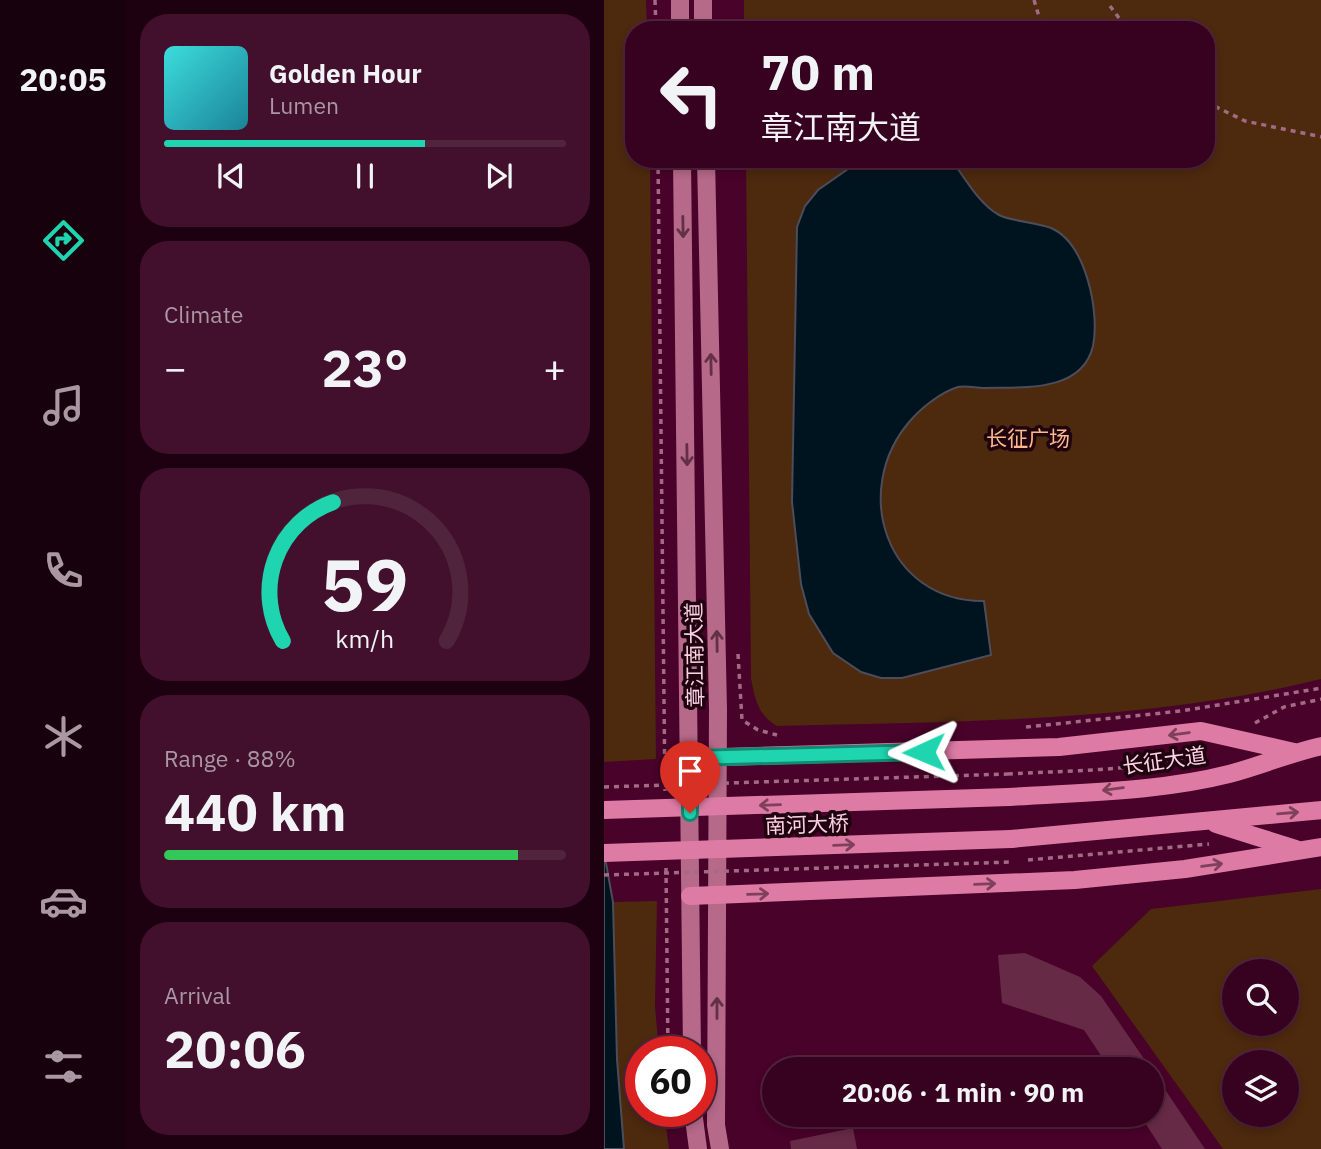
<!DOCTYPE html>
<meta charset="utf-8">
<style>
:root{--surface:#37021f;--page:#42102c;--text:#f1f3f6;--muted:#aa97a4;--line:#51243d;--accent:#1ed5b0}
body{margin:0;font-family:"IBM Plex Sans","Noto Sans SC",sans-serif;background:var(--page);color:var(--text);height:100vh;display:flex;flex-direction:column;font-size:26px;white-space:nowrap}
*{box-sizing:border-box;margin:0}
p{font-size:23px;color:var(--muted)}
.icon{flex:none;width:38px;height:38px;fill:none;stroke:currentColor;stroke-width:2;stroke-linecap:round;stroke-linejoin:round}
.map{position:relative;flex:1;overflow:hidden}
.details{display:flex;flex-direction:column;gap:14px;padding:14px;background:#1e0111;width:478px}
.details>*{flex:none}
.top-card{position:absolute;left:21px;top:21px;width:590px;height:147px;border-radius:28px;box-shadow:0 4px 10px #0003,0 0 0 2px var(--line);background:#37021f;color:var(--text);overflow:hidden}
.controls{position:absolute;left:618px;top:959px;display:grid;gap:14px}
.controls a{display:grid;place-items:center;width:77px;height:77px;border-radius:50%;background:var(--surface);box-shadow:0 4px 10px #0003,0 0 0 2px var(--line);font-size:35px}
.speed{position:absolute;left:21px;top:1036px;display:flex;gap:14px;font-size:35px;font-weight:700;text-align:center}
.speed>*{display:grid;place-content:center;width:91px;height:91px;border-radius:50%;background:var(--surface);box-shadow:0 4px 10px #0003,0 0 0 2px var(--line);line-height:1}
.speed .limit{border:10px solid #d22;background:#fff;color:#111}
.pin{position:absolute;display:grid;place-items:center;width:60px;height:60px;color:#fff;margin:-72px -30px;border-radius:50% 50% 50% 0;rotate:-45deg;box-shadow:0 0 7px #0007}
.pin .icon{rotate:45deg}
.me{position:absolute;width:77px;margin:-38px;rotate:269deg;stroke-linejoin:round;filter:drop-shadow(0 0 5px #0008)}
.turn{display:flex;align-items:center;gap:24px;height:147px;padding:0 21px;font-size:32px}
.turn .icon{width:91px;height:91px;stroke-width:2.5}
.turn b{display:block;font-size:49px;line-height:60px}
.big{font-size:52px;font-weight:700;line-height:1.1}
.details .tile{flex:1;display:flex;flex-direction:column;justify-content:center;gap:10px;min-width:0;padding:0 24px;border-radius:28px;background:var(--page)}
.details .dial{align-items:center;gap:0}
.dial svg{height:182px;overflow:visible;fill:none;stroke:var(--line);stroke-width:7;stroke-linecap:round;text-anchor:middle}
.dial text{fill:var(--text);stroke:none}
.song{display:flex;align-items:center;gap:21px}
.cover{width:84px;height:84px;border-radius:10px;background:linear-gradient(135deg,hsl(180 70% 55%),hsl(190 70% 35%))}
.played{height:7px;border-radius:4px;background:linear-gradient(90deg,var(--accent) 65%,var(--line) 65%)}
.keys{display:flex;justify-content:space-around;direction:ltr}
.heat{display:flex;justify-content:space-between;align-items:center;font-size:38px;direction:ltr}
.charge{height:10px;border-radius:5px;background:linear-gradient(90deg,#34c759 88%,var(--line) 0)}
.trip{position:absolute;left:158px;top:1057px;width:402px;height:70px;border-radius:35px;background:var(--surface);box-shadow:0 4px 10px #0003,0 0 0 2px var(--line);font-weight:700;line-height:70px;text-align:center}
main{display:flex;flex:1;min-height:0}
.menu{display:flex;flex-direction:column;width:126px;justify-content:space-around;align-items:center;background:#16010c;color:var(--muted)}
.menu .icon{width:49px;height:49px}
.menu .active{color:var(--accent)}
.menu b{font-size:32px;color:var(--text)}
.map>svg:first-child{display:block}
</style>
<main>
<nav class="menu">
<b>20:05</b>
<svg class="icon active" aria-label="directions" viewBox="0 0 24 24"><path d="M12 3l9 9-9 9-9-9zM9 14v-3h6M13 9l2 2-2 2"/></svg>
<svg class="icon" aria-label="music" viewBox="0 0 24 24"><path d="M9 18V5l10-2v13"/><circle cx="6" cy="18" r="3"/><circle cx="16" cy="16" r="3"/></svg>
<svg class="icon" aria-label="phone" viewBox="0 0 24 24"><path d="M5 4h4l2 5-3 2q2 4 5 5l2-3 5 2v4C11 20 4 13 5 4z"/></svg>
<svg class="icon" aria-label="climate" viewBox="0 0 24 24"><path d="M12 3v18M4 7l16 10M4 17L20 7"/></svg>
<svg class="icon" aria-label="car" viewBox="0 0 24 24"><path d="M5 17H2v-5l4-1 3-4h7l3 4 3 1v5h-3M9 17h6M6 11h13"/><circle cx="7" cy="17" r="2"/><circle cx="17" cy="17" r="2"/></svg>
<svg class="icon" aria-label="filters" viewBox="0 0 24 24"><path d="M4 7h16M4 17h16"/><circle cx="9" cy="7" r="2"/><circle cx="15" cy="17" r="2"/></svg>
</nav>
<section class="details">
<div class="tile">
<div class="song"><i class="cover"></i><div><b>Golden Hour</b><p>Lumen</p></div></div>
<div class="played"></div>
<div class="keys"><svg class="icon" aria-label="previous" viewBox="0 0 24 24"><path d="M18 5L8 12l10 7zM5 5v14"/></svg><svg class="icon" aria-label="pause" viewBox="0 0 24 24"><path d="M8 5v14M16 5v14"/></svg><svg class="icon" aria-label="next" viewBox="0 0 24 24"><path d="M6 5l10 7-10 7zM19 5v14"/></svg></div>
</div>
<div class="tile"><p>Climate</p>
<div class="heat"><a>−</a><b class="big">23°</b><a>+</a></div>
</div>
<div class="tile dial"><svg viewBox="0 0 100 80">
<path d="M14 69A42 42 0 1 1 86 69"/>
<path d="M14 69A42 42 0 0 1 36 8" stroke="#1ed5b0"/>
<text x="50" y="56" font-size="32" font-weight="700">59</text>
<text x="50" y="72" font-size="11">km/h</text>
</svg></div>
<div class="tile"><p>Range · 88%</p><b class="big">440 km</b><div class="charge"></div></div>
<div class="tile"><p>Arrival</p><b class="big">20:06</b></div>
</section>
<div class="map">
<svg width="718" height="1149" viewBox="0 0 718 1149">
<rect width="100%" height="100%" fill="#490229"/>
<g fill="#4d290e" fill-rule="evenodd">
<polygon points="0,0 42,0 43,30 30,30 30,159 46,159 52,759 0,762"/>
<path d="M140,0h577v679c-177,44 -363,42 -544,47 -19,-11 -22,-26 -26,-48l-5,-519h460v-129h-462z"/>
<path d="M717,889v260h-98l-131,-183 59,-57zM630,971h52v53h-52zM630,1062h52v53h-52z"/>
<polygon points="53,901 51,1006 55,1052 37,1052 37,1111 60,1111 65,1149 20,1149 13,1059 9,902"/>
</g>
<g fill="#001420" stroke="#4c4d5a" stroke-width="2">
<path d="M347,159c13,18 28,45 48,56 15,7 36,7 52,13 35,15 49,84 42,118 -11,47 -71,41 -109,42 -8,0 -18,-3 -26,-1 -17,5 -37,21 -48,34 -60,69 -24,181 74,180l7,54 -89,23h-21l-20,-6 -28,-19 -24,-39 -8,-30 -9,-82 5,-275 8,-21 13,-16 43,-30z"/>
<polygon points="0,852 9,902 13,1059 20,1149 0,1149"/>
</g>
<g fill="#672a46">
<polygon points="421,953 476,977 497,996 547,1069 506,1069 480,1030 398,1003 394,955"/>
<polygon points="548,1070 564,1094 601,1149 558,1149 536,1115 548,1115"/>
<polygon points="249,1128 253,1149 187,1149 186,1141"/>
</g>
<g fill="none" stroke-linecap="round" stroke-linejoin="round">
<g stroke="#a36a85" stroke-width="3.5" stroke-dasharray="5 5" stroke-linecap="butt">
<polyline points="51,0 52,30"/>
<polyline points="430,0 439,30"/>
<polyline points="506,6 524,30"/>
<polyline points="602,102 641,121 718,137"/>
<polyline points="54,159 61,791"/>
<polyline points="487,159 491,167 504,159"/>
<polyline points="134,654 138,720 154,730 173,735"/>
<polyline points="651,723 680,707 718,699"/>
<polyline points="422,727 577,711 718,688"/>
<path d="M404,774c44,-3 155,-3 190,-22"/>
<polyline points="424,860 605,844"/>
<polyline points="62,868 64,1052"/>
</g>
<g stroke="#b66989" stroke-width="18">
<polyline points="76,0 76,30"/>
<polyline points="99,0 99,30"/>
<polyline points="78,159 88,1052"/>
<polyline points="102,159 114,709 112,1125 116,1149"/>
<polyline points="89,1111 94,1149"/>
</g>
<g stroke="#dd7ba5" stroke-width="18">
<polyline points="86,758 455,747 597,731 690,752"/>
<path d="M405,797c72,-5 149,-5 220,-23 31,-8 61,-21 93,-28"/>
<polyline points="612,824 692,849"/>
<polyline points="407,839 718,810"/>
<polyline points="86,896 471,880 581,869 718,847"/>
</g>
<g stroke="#a36a85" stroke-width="3.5" stroke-dasharray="5 5" stroke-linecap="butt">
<polyline points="0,787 404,774"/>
<polyline points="0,875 408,862"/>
</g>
<g stroke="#dd7ba5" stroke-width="18">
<polyline points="0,810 405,797"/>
<polyline points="0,853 407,839"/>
</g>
</g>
<defs><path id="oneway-shaft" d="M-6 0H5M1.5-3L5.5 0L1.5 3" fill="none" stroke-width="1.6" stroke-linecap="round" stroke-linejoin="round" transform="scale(1.75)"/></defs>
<g stroke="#633146">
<use href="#oneway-shaft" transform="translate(79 227) rotate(89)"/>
<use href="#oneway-shaft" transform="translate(107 364) rotate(-91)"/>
<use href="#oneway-shaft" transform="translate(83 455) rotate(89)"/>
<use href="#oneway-shaft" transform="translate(113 641) rotate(-91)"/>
<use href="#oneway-shaft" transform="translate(113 1008) rotate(-90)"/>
</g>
<g stroke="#7e405a">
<use href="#oneway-shaft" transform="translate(575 734) rotate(172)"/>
<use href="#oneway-shaft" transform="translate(509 789) rotate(173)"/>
<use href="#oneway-shaft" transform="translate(166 805) rotate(178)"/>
<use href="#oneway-shaft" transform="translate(684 813) rotate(-5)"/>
<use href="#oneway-shaft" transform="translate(240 845) rotate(-2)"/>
<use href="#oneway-shaft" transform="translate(608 865) rotate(-8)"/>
<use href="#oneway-shaft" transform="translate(381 884) rotate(-2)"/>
<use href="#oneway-shaft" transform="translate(154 894) rotate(-2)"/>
</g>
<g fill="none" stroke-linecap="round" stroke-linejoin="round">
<g stroke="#148a72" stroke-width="18">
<polyline id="route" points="86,813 86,758 320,752"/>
</g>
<use href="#route" stroke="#1ed5b0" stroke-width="12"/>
</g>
<g text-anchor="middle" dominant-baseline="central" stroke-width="7" stroke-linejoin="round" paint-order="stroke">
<g font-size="21" fill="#fdb88c" stroke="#1f0410">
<text x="424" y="438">长征广场</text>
</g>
<g font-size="21" fill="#fcd1e1" stroke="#1f0410">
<text transform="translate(90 655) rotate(-91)">章江南大道</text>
<text transform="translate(560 760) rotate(-8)">长征大道</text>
<text transform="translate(203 824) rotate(-2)">南河大桥</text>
</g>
</g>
</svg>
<div class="controls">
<a><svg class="icon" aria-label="search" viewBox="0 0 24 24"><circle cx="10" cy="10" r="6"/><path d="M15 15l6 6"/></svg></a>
<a><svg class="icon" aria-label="layers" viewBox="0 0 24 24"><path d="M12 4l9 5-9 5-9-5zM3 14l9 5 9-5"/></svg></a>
</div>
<div class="speed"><div class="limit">60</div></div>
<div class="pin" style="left:86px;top:813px;background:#d93025"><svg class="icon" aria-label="arrive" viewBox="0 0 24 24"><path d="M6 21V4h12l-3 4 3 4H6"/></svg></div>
<svg class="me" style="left:320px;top:752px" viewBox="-20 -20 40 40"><path d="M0-17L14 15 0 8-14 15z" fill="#1ed5b0" stroke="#fff" stroke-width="4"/></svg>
<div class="trip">20:06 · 1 min · 90 m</div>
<div class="top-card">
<div class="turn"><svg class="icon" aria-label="left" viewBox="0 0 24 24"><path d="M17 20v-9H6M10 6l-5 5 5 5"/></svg><div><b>70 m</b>章江南大道</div></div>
</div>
</div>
</main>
